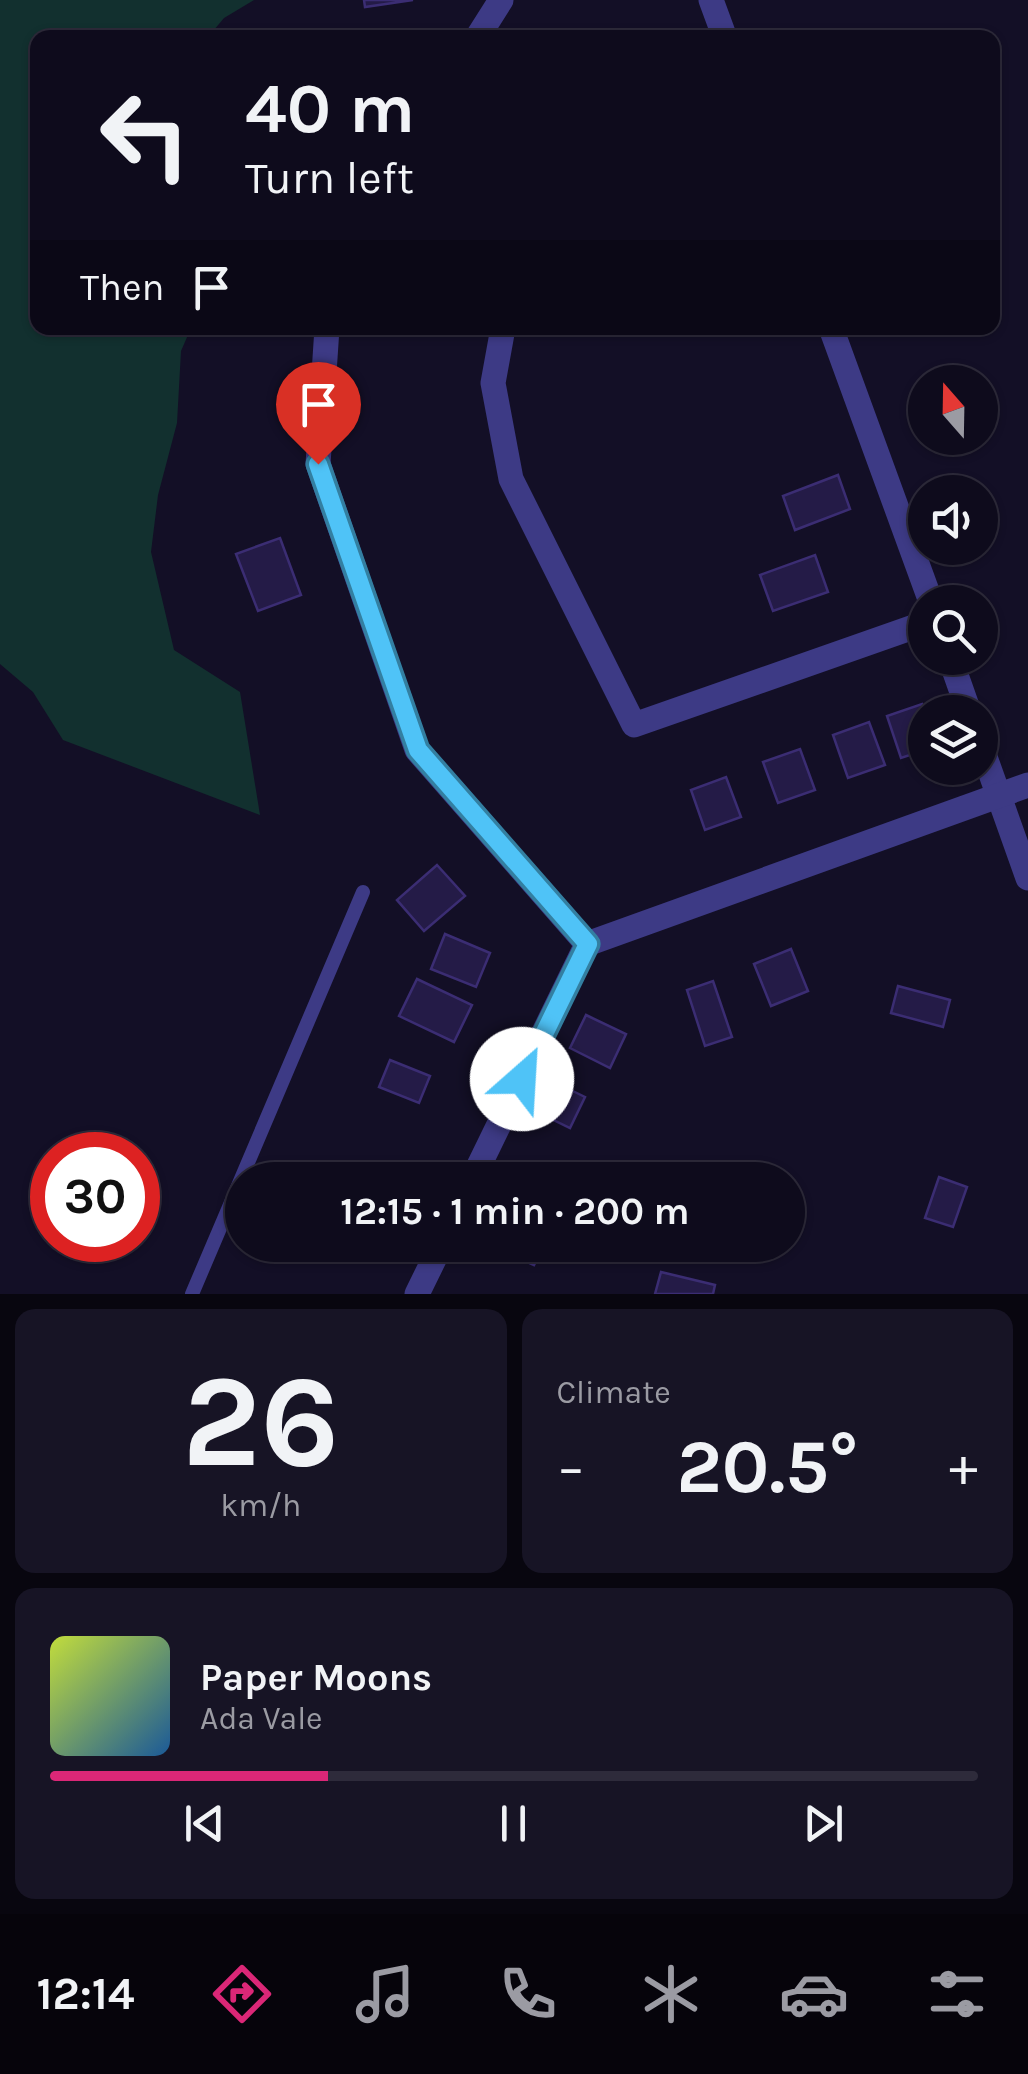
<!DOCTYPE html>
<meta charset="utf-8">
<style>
:root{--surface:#0e0b1c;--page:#171425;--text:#f1f3f6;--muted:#9b9ba3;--line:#2e2b3b;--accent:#db2777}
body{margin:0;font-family:Karla,sans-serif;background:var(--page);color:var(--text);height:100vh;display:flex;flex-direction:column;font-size:38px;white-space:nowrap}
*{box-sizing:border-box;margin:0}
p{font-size:32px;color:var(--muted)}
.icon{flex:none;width:55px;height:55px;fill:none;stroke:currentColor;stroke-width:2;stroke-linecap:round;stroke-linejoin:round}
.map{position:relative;height:1294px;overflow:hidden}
.side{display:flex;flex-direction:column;gap:15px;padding:15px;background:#08060f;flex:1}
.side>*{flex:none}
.guide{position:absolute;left:30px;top:30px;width:970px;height:305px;border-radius:20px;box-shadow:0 2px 8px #0004,0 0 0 2px var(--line);background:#0e0b1c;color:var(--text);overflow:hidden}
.needle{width:65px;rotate:340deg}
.fabs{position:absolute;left:908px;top:365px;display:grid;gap:20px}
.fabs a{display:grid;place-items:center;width:90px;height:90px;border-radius:50%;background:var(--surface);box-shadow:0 2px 8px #0004,0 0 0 2px var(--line);font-size:50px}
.speed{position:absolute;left:30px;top:1132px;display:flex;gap:20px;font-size:50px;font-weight:700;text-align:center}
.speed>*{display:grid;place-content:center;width:130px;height:130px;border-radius:50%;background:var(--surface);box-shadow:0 2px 8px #0004,0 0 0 2px var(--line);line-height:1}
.speed .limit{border:15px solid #d22;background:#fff;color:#111}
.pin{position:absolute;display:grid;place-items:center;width:85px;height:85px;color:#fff;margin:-102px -42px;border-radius:50% 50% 50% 0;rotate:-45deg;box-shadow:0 0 10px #0007}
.pin .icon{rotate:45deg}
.me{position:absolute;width:110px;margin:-55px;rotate:26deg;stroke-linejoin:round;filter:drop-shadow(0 0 8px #0008)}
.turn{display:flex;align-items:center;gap:35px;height:210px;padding:0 50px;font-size:45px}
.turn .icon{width:130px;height:130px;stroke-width:2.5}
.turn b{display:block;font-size:70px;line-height:85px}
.then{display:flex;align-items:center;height:95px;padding:0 50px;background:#0003;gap:20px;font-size:38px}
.big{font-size:75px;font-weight:700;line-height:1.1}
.side .card{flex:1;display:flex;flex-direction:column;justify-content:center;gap:15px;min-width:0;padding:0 35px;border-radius:20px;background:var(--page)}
.side .dial{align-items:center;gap:0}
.dial b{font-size:130px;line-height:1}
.song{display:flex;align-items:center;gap:30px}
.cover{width:120px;height:120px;border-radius:15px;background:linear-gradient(135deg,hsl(70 70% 55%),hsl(210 70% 35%))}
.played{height:10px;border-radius:5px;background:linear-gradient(90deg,var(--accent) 30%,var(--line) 30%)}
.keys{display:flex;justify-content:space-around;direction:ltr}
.heat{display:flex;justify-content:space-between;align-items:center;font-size:55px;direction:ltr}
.side .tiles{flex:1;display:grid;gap:15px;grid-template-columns:1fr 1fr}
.card:last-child{grid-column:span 2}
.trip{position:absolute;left:225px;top:1162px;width:580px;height:100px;border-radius:50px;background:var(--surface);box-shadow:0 2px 8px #0004,0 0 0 2px var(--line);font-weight:700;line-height:100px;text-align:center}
.tab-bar{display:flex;height:160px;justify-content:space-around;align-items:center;background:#06040b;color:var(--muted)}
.tab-bar .icon{width:70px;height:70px}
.tab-bar .current{color:var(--accent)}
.tab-bar b{font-size:45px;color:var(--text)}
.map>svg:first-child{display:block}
</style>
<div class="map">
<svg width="1028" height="1294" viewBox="0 0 1028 1294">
<rect width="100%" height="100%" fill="#130f26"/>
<polygon fill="#12302f" points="0,0 254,0 224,18 208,37 38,38 38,328 191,328 181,351 177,423 158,495 151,552 174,650 240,692 260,815 63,740 33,692 0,664"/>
<g fill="#241b47" stroke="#3b2d73" stroke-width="2.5">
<polygon points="364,0 413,0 365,7"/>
<polygon points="838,475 850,509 795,530 783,496"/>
<polygon points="280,538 301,595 258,611 236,554"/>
<polygon points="815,555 828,592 773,611 760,575"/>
<polygon points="922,704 925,712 925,750 901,758 887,716"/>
<polygon points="869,722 885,765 848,778 833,735"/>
<polygon points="800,749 815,790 778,803 763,762"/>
<polygon points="726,777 741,817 705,830 691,790"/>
<polygon points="437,865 465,896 424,931 397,900"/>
<polygon points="445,934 490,953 476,987 431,969"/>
<polygon points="791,949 808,991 771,1006 754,964"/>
<polygon points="417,979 472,1005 454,1042 399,1016"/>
<polygon points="713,981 732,1037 705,1046 687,990"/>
<polygon points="898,986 950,1000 943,1027 891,1013"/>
<polygon points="586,1015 626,1034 610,1068 570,1048"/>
<polygon points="390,1060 430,1076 419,1103 379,1087"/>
<polygon points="548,1079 585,1097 570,1128 533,1110"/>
<polygon points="939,1177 967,1187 953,1227 925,1218"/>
<polygon points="508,1245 544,1245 534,1265 505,1252"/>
<polygon points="661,1272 715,1285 713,1294 655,1294"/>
</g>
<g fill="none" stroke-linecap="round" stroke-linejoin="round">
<polyline stroke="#3d3a85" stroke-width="14" points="192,1294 363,892"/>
<g stroke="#3d3a85" stroke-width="25">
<polyline points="711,0 725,38"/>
<polyline points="477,38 501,0"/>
<polyline points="327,328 318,464 417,750 587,944 472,1180"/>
<polyline points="503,328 493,383 511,479 634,725 925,623"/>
<polyline points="831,328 931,602"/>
<polyline points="950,658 969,712"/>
<polyline points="980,743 1028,878"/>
<polyline points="587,944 1028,785"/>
<polyline points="417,1294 441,1245"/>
</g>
</g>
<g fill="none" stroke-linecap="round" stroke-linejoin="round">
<g stroke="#337fa1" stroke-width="25">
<polyline id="route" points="318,464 418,750 588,944 522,1079"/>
</g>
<use href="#route" stroke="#4fc3f7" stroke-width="18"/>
</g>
</svg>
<div class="fabs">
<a><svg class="needle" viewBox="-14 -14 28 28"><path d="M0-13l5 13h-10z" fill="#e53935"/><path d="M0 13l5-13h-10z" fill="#9b9ba3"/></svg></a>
<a><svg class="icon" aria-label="sound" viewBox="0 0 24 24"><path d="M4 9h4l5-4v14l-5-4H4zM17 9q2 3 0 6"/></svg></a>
<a><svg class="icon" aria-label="search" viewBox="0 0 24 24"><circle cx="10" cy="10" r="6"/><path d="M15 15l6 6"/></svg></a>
<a><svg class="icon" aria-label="layers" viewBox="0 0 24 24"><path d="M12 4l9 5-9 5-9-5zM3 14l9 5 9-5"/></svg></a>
</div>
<div class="speed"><div class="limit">30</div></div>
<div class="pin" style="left:318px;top:464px;background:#d93025"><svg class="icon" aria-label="arrive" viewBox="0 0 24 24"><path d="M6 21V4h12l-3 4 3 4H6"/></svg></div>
<svg class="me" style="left:522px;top:1079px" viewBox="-20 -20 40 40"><circle r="19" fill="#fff"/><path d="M0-13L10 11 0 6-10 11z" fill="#4fc3f7"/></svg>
<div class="trip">12:15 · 1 min · 200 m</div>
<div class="guide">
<div class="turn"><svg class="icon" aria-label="left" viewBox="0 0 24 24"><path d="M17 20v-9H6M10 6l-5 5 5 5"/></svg><div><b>40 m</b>Turn left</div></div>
<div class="then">Then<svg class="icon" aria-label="arrive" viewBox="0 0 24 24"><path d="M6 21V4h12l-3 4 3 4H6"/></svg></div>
</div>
</div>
<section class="side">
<div class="tiles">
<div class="card dial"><b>26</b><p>km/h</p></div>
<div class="card"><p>Climate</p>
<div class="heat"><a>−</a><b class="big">20.5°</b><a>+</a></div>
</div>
<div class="card">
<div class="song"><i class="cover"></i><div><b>Paper Moons</b><p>Ada Vale</p></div></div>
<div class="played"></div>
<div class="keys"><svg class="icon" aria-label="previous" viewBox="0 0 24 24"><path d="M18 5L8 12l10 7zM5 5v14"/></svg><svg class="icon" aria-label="pause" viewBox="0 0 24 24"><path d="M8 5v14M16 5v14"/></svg><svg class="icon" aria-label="next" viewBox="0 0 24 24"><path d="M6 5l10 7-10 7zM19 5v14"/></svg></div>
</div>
</div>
</section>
<nav class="tab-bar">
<b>12:14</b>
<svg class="icon current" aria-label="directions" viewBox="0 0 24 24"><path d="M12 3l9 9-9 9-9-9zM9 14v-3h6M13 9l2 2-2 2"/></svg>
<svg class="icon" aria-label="music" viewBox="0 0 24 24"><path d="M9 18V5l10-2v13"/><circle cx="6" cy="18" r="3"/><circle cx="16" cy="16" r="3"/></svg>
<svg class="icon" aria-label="phone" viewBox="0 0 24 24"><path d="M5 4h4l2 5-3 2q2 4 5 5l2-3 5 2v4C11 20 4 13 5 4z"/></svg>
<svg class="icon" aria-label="climate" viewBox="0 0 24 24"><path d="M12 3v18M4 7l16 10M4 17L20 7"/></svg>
<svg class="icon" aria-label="car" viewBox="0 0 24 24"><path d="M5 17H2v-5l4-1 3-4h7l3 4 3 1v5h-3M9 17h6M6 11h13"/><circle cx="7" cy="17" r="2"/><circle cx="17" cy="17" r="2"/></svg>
<svg class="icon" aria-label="filters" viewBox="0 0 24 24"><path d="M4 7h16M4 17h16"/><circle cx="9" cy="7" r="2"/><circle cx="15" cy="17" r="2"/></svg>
</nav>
